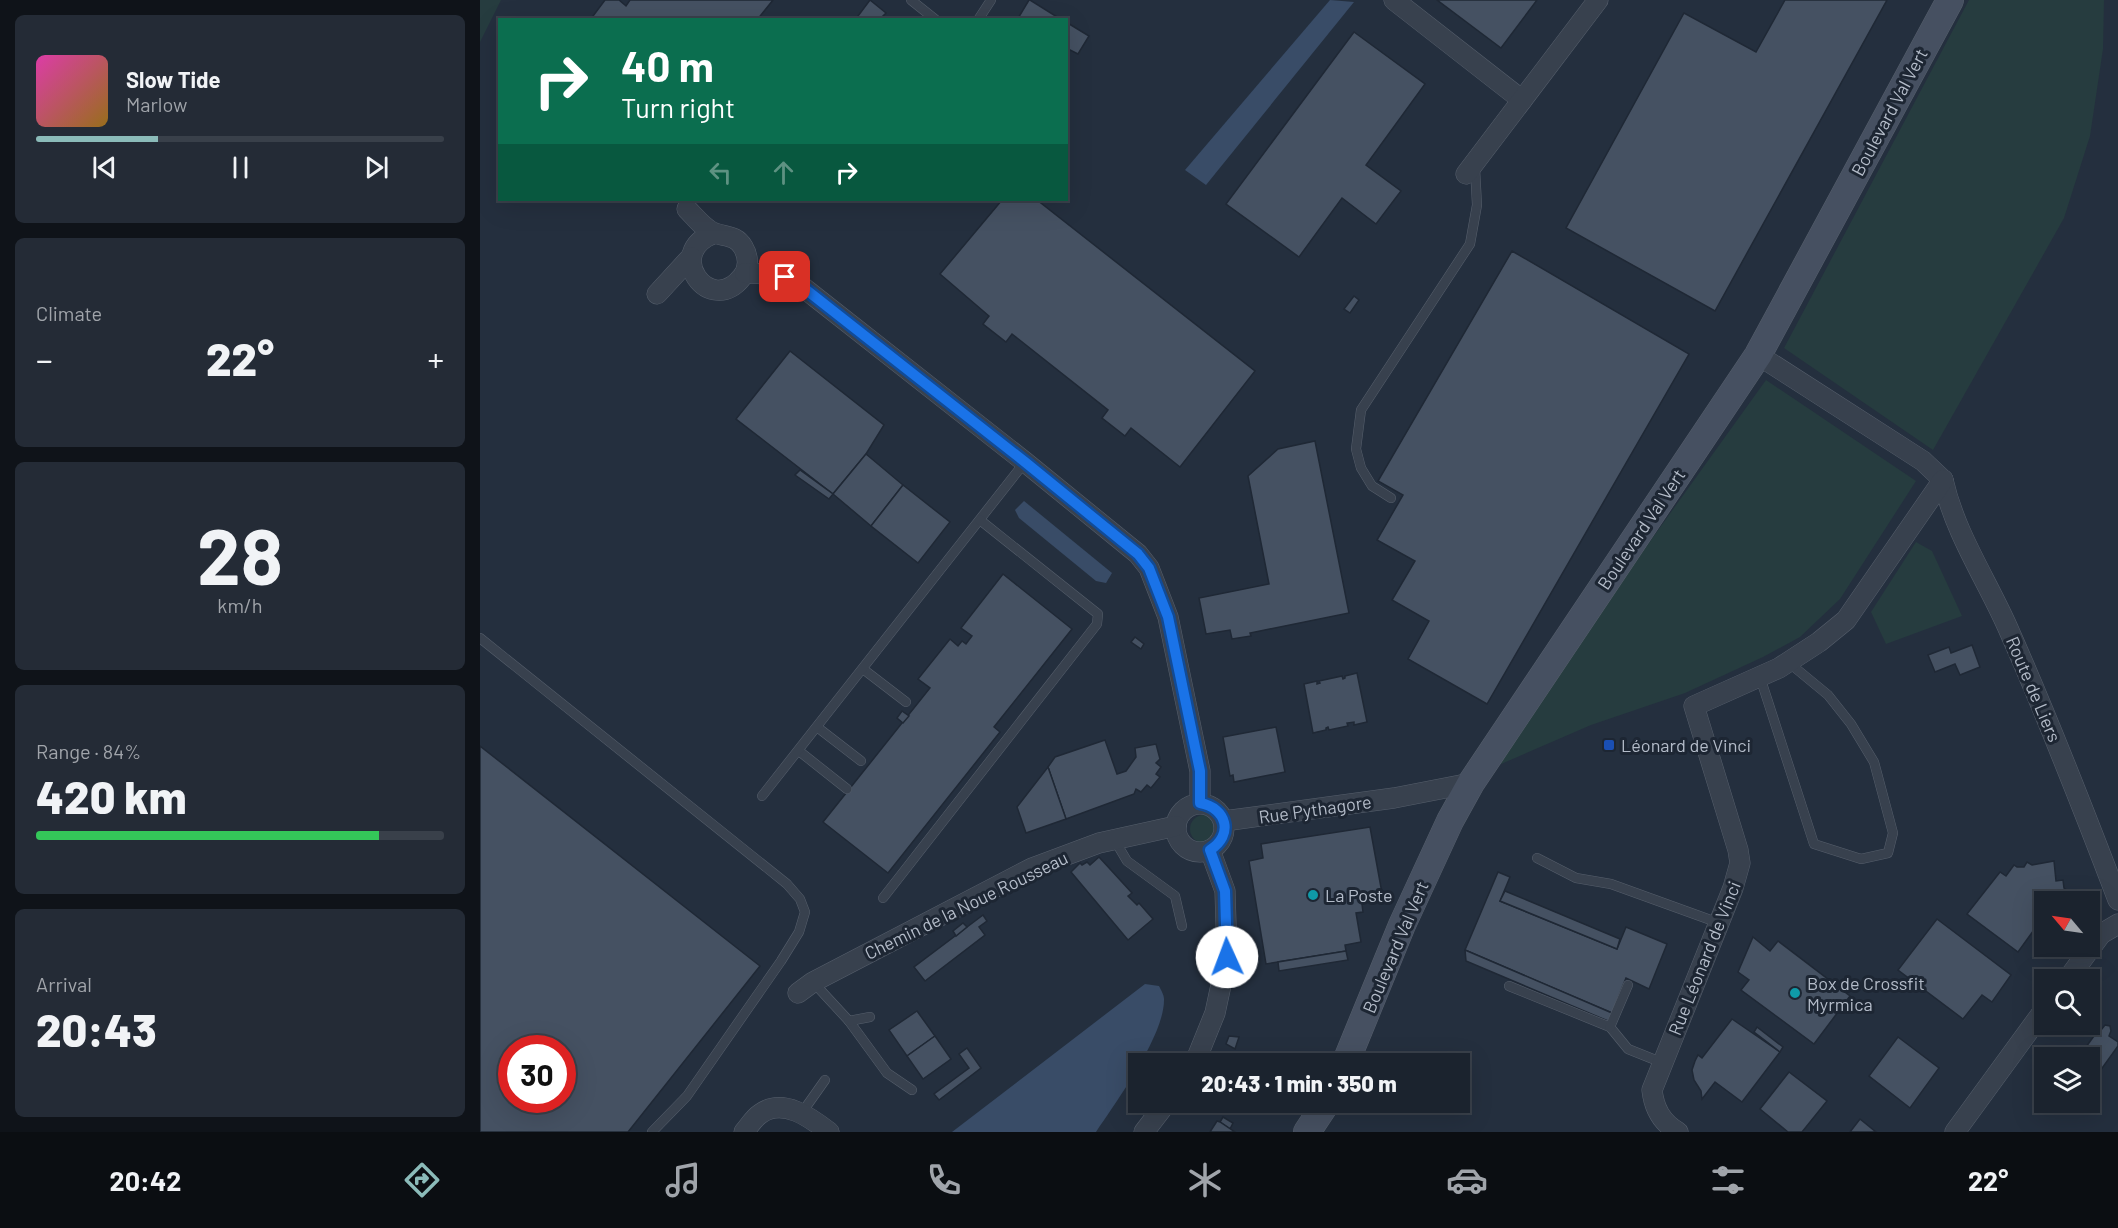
<!DOCTYPE html>
<meta charset="utf-8">
<style>
:root{--surface:#1b232e;--page:#242b36;--text:#f1f3f6;--muted:#a0a4aa;--line:#39404a;--accent:#8bbbb9}
body{margin:0;font-family:Barlow,sans-serif;background:var(--page);color:var(--text);height:100vh;display:flex;flex-direction:column;font-size:22px;white-space:nowrap}
*{box-sizing:border-box;margin:0}
p{font-size:20px;color:var(--muted)}
.icon{flex:none;width:33px;height:33px;fill:none;stroke:currentColor;stroke-width:2;stroke-linecap:round;stroke-linejoin:round}
.map{position:relative;flex:1;overflow:hidden}
.panel{display:flex;flex-direction:column;gap:15px;padding:15px;background:#0f1319;width:480px}
.panel>*{flex:none}
.hud{position:absolute;left:18px;top:18px;width:570px;height:183px;border-radius:0px;box-shadow:0 6px 24px #0002,0 0 0 2px var(--line);background:#0b6e4f;color:#fff;overflow:hidden}
.needle{width:39px;rotate:299deg}
.fabs{position:absolute;left:1554px;top:891px;display:grid;gap:12px}
.fabs a{display:grid;place-items:center;width:66px;height:66px;border-radius:0px;background:var(--surface);box-shadow:0 6px 24px #0002,0 0 0 2px var(--line);font-size:30px}
.speed{position:absolute;left:18px;top:1035px;display:flex;gap:12px;font-size:30px;font-weight:700;text-align:center}
.speed>*{display:grid;place-content:center;width:78px;height:78px;border-radius:50%;background:var(--surface);box-shadow:0 6px 24px #0002,0 0 0 2px var(--line);line-height:1}
.speed .limit{border:9px solid #d22;background:#fff;color:#111}
.pin{position:absolute;display:grid;place-items:center;width:51px;height:51px;color:#fff;margin:-26px;border-radius:12px;box-shadow:0 3px 9px #0006}
.me{position:absolute;width:66px;margin:-33px;rotate:358deg;stroke-linejoin:round;filter:drop-shadow(0 0 4px #0008)}
.turn{display:flex;align-items:center;gap:21px;height:126px;padding:0 24px;font-size:27px}
.turn .icon{width:78px;height:78px;stroke-width:2.5}
.turn b{display:block;font-size:42px;line-height:51px}
.lanes{display:flex;align-items:center;height:57px;padding:0 24px;background:#0003;justify-content:center;gap:30px;direction:ltr}
.lanes .off{opacity:.35}
.big{font-size:45px;font-weight:800;line-height:1.1}
.panel .tile{flex:1;display:flex;flex-direction:column;justify-content:center;gap:9px;min-width:0;padding:0 21px;border-radius:9px;background:var(--page)}
.panel .dial{align-items:center;gap:0}
.dial b{font-size:78px;line-height:1}
.song{display:flex;align-items:center;gap:18px}
.cover{width:72px;height:72px;border-radius:9px;background:linear-gradient(135deg,hsl(320 70% 55%),hsl(40 70% 35%))}
.played{height:6px;border-radius:3px;background:linear-gradient(90deg,var(--accent) 30%,var(--line) 30%)}
.keys{display:flex;justify-content:space-around;direction:ltr}
.heat{display:flex;justify-content:space-between;align-items:center;font-size:33px;direction:ltr}
.charge{height:9px;border-radius:4px;background:linear-gradient(90deg,#34c759 84%,var(--line) 0)}
.trip{position:absolute;left:648px;top:1053px;width:342px;height:60px;border-radius:0px;background:var(--surface);box-shadow:0 6px 24px #0002,0 0 0 2px var(--line);font-weight:800;line-height:60px;text-align:center}
.tabs{display:flex;height:96px;justify-content:space-around;align-items:center;background:#0b0e12;color:var(--muted)}
.tabs .icon{width:42px;height:42px}
.tabs .selected{color:var(--accent)}
.tabs b{font-size:27px;color:var(--text)}
main{display:flex;flex:1;min-height:0}
.map>svg:first-child{display:block}
</style>
<main>
<section class="panel">
<div class="tile">
<div class="song"><i class="cover"></i><div><b>Slow Tide</b><p>Marlow</p></div></div>
<div class="played"></div>
<div class="keys"><svg class="icon" aria-label="previous" viewBox="0 0 24 24"><path d="M18 5L8 12l10 7zM5 5v14"/></svg><svg class="icon" aria-label="pause" viewBox="0 0 24 24"><path d="M8 5v14M16 5v14"/></svg><svg class="icon" aria-label="next" viewBox="0 0 24 24"><path d="M6 5l10 7-10 7zM19 5v14"/></svg></div>
</div>
<div class="tile"><p>Climate</p>
<div class="heat"><a>−</a><b class="big">22°</b><a>+</a></div>
</div>
<div class="tile dial"><b>28</b><p>km/h</p></div>
<div class="tile"><p>Range · 84%</p><b class="big">420 km</b><div class="charge"></div></div>
<div class="tile"><p>Arrival</p><b class="big">20:43</b></div>
</section>
<div class="map">
<svg width="1638" height="1132" viewBox="0 0 1638 1132">
<rect width="100%" height="100%" fill="#242f3e"/>
<g fill="#263c3f">
<polygon points="0,0 21,0 0,42"/>
<polygon points="1489,0 1624,0 1623,49 1610,136 1584,218 1453,450 1304,348"/>
<polygon points="1286,380 1436,481 1360,599 1320,637 1283,657 1205,693 1111,725 1005,771"/>
<polygon points="1436,542 1452,551 1482,616 1406,644 1391,612"/>
<circle cx="724" cy="829" r="14"/>
</g>
<g fill="#394c67">
<polygon points="850,0 874,2 726,185 705,170"/>
<polygon points="544,501 632,573 626,583 616,581 539,518 535,510"/>
<path d="M665,984l14,2c2,4 5,9 5,13 1,36 -48,103 -68,133h-144z"/>
</g>
<g fill="#455162" stroke="#1f2835" stroke-width="1.5" fill-rule="evenodd">
<polygon points="125,0 139,0 146,6 150,0 293,0 277,20 110,20"/>
<polygon points="390,0 406,13 402,17 406,20 375,20"/>
<polygon points="549,0 550,0 582,20 537,20"/>
<polygon points="957,0 1057,0 1021,48"/>
<polygon points="1305,0 1407,0 1235,311 1086,228 1204,13 1276,52"/>
<polygon points="586,22 609,36 598,54 586,48"/>
<polygon points="874,32 945,84 886,165 921,191 896,224 862,198 819,257 746,204"/>
<polygon points="522,200 557,200 775,371 700,467 651,428 645,436 622,418 628,410 532,334 526,342 503,324 509,316 460,274"/>
<polygon points="1032,251 1209,354 1007,704 928,659 949,621 912,600 935,561 897,540 923,495 898,481"/>
<polygon points="874,296 879,300 870,313 864,309"/>
<polygon points="310,351 404,425 386,454 353,494 256,419"/>
<polygon points="835,441 869,613 770,633 771,636 752,639 750,630 726,634 719,598 789,584 768,476 798,449"/>
<polygon points="386,454 423,485 391,526 353,494"/>
<polygon points="320,470 353,494 349,499 315,475"/>
<polygon points="423,485 470,522 438,563 391,526"/>
<polygon points="523,574 592,629 514,727 520,732 408,873 343,822 450,688 438,679 470,639 478,646 482,641 486,644 492,636 481,628"/>
<polygon points="655,637 664,644 661,649 651,642"/>
<polygon points="1492,645 1500,667 1480,675 1475,664 1455,672 1448,655 1469,647 1471,653"/>
<polygon points="877,673 887,722 874,725 874,722 867,723 868,726 849,730 848,727 846,728 846,730 833,733 824,684 837,681 837,684 840,683 839,681 862,676 863,679 865,678 865,676"/>
<polygon points="422,711 429,716 423,723 417,718"/>
<polygon points="796,727 805,772 754,782 753,775 750,776 743,737"/>
<polygon points="625,740 637,774 646,771 656,757 655,748 676,744 680,759 676,763 681,767 676,774 680,777 671,788 667,785 661,792 656,789 654,794 586,819 568,767 575,757"/>
<path d="M0,746l280,220 -132,166h-148zM32,1048h50v52h-50z"/>
<polygon points="568,767 586,819 546,833 537,807"/>
<polygon points="890,827 902,893 881,897 883,912 876,913 881,942 865,945 866,951 786,964 769,861 783,858 781,844"/>
<polygon points="619,857 652,893 648,896 657,905 659,903 673,919 648,940 591,872 600,863 602,865 607,862 610,865"/>
<polygon points="1574,861 1576,881 1583,880 1584,888 1596,897 1596,902 1564,902 1564,916 1538,952 1487,914 1520,872 1526,876 1534,865 1537,867 1544,867 1547,862 1552,865"/>
<polygon points="1018,872 1030,877 1020,901 1137,949 1146,927 1187,944 1169,989 1146,978 1132,1013 985,950"/>
<polygon points="1025,891 1140,939 1137,949 1020,901"/>
<polygon points="503,915 507,921 499,927 505,935 445,981 434,967"/>
<polygon points="1457,919 1531,975 1512,1002 1502,995 1483,1019 1418,970"/>
<polygon points="483,923 487,927 476,936 473,931"/>
<polygon points="1273,937 1290,951 1298,941 1370,996 1334,1044 1261,990 1269,980 1258,972"/>
<polygon points="985,950 1132,1013 1128,1021 986,961"/>
<polygon points="866,951 868,960 799,971 798,962"/>
<polygon points="437,1011 455,1036 427,1056 409,1030"/>
<polygon points="1252,1019 1300,1052 1262,1102 1235,1082 1222,1099 1221,1091 1214,1080 1212,1070 1215,1061 1218,1055 1222,1058"/>
<polygon points="1625,1025 1630,1026 1631,1031 1629,1036 1638,1042 1638,1046 1610,1085 1610,1058 1598,1058 1619,1029 1621,1030"/>
<polygon points="1277,1027 1303,1047 1300,1052 1274,1032"/>
<polygon points="455,1036 471,1059 443,1079 427,1056"/>
<polygon points="749,1036 759,1037 755,1049 746,1044"/>
<polygon points="1418,1037 1459,1068 1430,1108 1389,1076"/>
<polygon points="487,1048 501,1068 459,1100 454,1094 489,1068 479,1054"/>
<polygon points="1309,1072 1347,1101 1322,1132 1308,1132 1280,1109"/>
<polygon points="1582,1102 1597,1102 1592,1110"/>
<polygon points="743,1117 753,1123 750,1129 740,1122"/>
<polygon points="1380,1119 1396,1132 1370,1132"/>
<polygon points="737,1121 740,1122 755,1132 730,1132"/>
</g>
<g fill="none" stroke-linecap="round" stroke-linejoin="round">
<g stroke="#565f6c" stroke-width="10">
<g id="lane">
<polyline points="431,0 456,20"/>
<polyline points="498,20 511,0"/>
<polyline points="911,498 892,486 881,468 876,449 881,410 990,244 997,205 995,168"/>
<polyline points="0,638 307,884 320,899 325,912 319,932 301,961 207,1096 172,1132"/>
<polyline points="383,669 426,702"/>
<polyline points="1280,677 1334,844 1381,859 1408,853 1413,833 1394,762 1371,724 1348,695 1308,662"/>
<polyline points="337,727 381,761"/>
<polyline points="319,751 367,789"/>
<polyline points="282,796 545,462"/>
<polyline points="634,839 647,861 695,896 702,926"/>
<polyline points="1057,858 1096,878 1131,884 1239,923"/>
<polyline points="403,898 617,624 618,614 500,520"/>
<polyline points="333,982 369,1021 407,1073 432,1090"/>
<polyline points="1029,986 1130,1027 1148,1049 1183,1063"/>
<polyline points="369,1021 390,1017"/>
<polyline points="1130,1027 1148,985"/>
<polyline points="321,1114 345,1080"/>
</g>
</g>
<g stroke="#565f6c" stroke-width="21">
<g id="street">
<polyline points="914,0 1042,100"/>
<polyline points="986,174 1118,0"/>
<path d="M207,209c8,8 18,21 28,24 11,4 21,2 28,14 6,10 6,22 -1,30 -32,41 -80,-25 -27,-44"/>
<path d="M265,273c18,0 34,2 50,8l230,181 113,92 11,14 19,49 32,154v32"/>
<polyline points="177,294 211,257"/>
<polyline points="1278,355 1443,461 1463,480"/>
<path d="M1463,480c12,53 42,97 64,146 40,90 76,182 111,274"/>
<circle cx="720" cy="828" r="24"/>
<polyline points="744,821 914,798 991,783"/>
<polyline points="1587,980 1621,934 1638,924"/>
<polyline points="318,993 333,982 552,868 619,843 696,826"/>
<polyline points="713,1064 718,1055 735,1013 747,957 745,891 730,850"/>
<path d="M264,1132c5,-6 10,-14 16,-18 23,-17 51,4 69,18"/>
<polyline points="664,1132 687,1102"/>
<path d="M1198,1132c-17,-10 -24,-24 -26,-42l81,-202 7,-25 -2,-13 -44,-144 85,-38 40,-26 27,-22 97,-140"/>
<polyline points="1475,1132 1564,1010"/>
</g>
</g>
<g stroke="#565f6c" stroke-width="28">
<g id="secondary">
<polyline points="865,1064 922,925 970,821 991,783 1278,355 1470,0"/>
<polyline points="827,1132 847,1102"/>
</g>
</g>
<use href="#lane" stroke="#38414e" stroke-width="9"/>
<use href="#street" stroke="#38414e" stroke-width="20"/>
<use href="#secondary" stroke="#465061" stroke-width="27"/>
</g>
<g fill="none" stroke-linecap="round" stroke-linejoin="round">
<g stroke="#114b97" stroke-width="15">
<path id="route" d="M305,277l10,4 230,181 113,92 11,14 19,49 32,154v32c27,5 34,32 10,47l15,41 2,66"/>
</g>
<use href="#route" stroke="#1a73e8" stroke-width="10"/>
</g>
<rect fill="#1a4fb4" stroke="#1d2633" stroke-width="2" x="1123" y="739" width="12" height="12" rx="3"/>
<g fill="#0f9aa8" stroke="#1d2633" stroke-width="2">
<circle cx="833" cy="895" r="6"/>
<circle cx="1315" cy="993" r="6"/>
</g>
<g text-anchor="middle" dominant-baseline="central" stroke-width="6" stroke-linejoin="round" paint-order="stroke">
<g font-size="18" fill="#b4bcc9" stroke="#1d2633">
<text transform="translate(1409 112) rotate(-62)">Boulevard Val Vert</text>
<text transform="translate(1161 529) rotate(-56)">Boulevard Val Vert</text>
<text transform="translate(1554 689) rotate(67)">Route de Liers</text>
<text transform="translate(835 809) rotate(-8)">Rue Pythagore</text>
<text transform="translate(486 905) rotate(-26)">Chemin de la Noue Rousseau</text>
<text transform="translate(915 947) rotate(-67)">Boulevard Val Vert</text>
<text transform="translate(1224 958) rotate(-68)">Rue Léonard de Vinci</text>
</g>
<g font-size="18" fill="#b4bcc9" stroke="#1d2633" text-anchor="start">
<text x="1141" y="745">Léonard de Vinci</text>
<text x="845" y="895">La Poste</text>
<text x="1327" y="983">Box de Crossfit<tspan x="1327" dy="21">Myrmica</tspan></text>
</g>
</g>
</svg>
<div class="fabs">
<a><svg class="needle" viewBox="-14 -14 28 28"><path d="M0-13l5 13h-10z" fill="#e53935"/><path d="M0 13l5-13h-10z" fill="#a0a4aa"/></svg></a>
<a><svg class="icon" aria-label="search" viewBox="0 0 24 24"><circle cx="10" cy="10" r="6"/><path d="M15 15l6 6"/></svg></a>
<a><svg class="icon" aria-label="layers" viewBox="0 0 24 24"><path d="M12 4l9 5-9 5-9-5zM3 14l9 5 9-5"/></svg></a>
</div>
<div class="speed"><div class="limit">30</div></div>
<div class="pin" style="left:305px;top:277px;background:#d93025"><svg class="icon" aria-label="arrive" viewBox="0 0 24 24"><path d="M6 21V4h12l-3 4 3 4H6"/></svg></div>
<svg class="me" style="left:747px;top:957px" viewBox="-20 -20 40 40"><circle r="19" fill="#fff"/><path d="M0-13L10 11 0 6-10 11z" fill="#1a73e8"/></svg>
<div class="trip">20:43 · 1 min · 350 m</div>
<div class="hud">
<div class="turn"><svg class="icon" aria-label="right" viewBox="0 0 24 24"><path d="M7 20v-9h11M14 6l5 5-5 5"/></svg><div><b>40 m</b>Turn right</div></div>
<div class="lanes"><svg class="icon off" aria-label="left" viewBox="0 0 24 24"><path d="M17 20v-9H6M10 6l-5 5 5 5"/></svg><svg class="icon off" aria-label="ahead" viewBox="0 0 24 24"><path d="M12 20V5M6 11l6-6 6 6"/></svg><svg class="icon" aria-label="right" viewBox="0 0 24 24"><path d="M7 20v-9h11M14 6l5 5-5 5"/></svg></div>
</div>
</div>
</main>
<nav class="tabs">
<b>20:42</b>
<svg class="icon selected" aria-label="directions" viewBox="0 0 24 24"><path d="M12 3l9 9-9 9-9-9zM9 14v-3h6M13 9l2 2-2 2"/></svg>
<svg class="icon" aria-label="music" viewBox="0 0 24 24"><path d="M9 18V5l10-2v13"/><circle cx="6" cy="18" r="3"/><circle cx="16" cy="16" r="3"/></svg>
<svg class="icon" aria-label="phone" viewBox="0 0 24 24"><path d="M5 4h4l2 5-3 2q2 4 5 5l2-3 5 2v4C11 20 4 13 5 4z"/></svg>
<svg class="icon" aria-label="climate" viewBox="0 0 24 24"><path d="M12 3v18M4 7l16 10M4 17L20 7"/></svg>
<svg class="icon" aria-label="car" viewBox="0 0 24 24"><path d="M5 17H2v-5l4-1 3-4h7l3 4 3 1v5h-3M9 17h6M6 11h13"/><circle cx="7" cy="17" r="2"/><circle cx="17" cy="17" r="2"/></svg>
<svg class="icon" aria-label="filters" viewBox="0 0 24 24"><path d="M4 7h16M4 17h16"/><circle cx="9" cy="7" r="2"/><circle cx="15" cy="17" r="2"/></svg>
<b>22°</b>
</nav>
